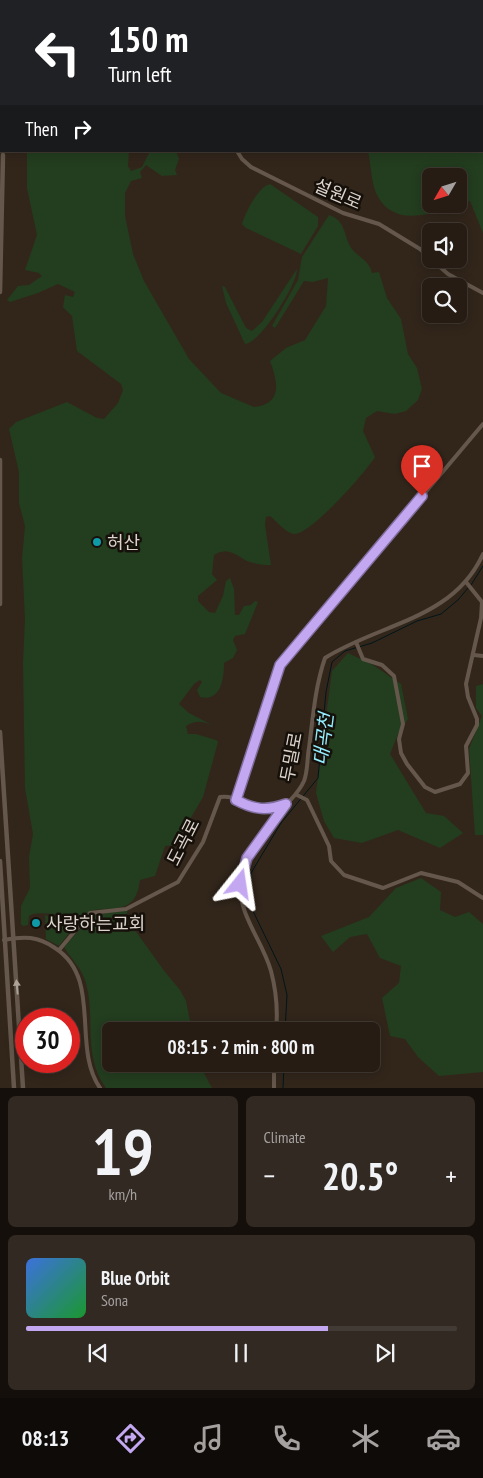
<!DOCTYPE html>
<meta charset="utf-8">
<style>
:root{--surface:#261c14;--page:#322922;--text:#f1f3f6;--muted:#a4a1a0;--line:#423a34;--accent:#c4a7f1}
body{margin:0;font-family:"PT Sans Narrow","Noto Sans KR",sans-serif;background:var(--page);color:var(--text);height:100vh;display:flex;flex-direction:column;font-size:19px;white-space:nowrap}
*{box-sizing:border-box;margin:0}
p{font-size:16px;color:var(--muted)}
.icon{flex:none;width:28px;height:28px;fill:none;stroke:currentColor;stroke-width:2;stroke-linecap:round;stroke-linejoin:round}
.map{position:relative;height:1088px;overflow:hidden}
.drawer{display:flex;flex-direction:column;gap:8px;padding:8px;background:#150f0b;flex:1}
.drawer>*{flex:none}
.top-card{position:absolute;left:0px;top:0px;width:484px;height:152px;box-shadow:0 2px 12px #0003,0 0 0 1px var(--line);background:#202124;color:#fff;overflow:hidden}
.needle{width:32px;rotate:231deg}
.buttons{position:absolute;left:422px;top:168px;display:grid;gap:10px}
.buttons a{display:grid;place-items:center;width:45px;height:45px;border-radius:8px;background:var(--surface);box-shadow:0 2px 12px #0003,0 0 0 1px var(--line);font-size:25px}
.speed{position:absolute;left:15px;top:1008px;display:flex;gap:10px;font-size:25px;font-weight:700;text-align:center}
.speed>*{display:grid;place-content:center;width:65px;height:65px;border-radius:50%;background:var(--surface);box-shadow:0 2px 12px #0003,0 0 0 1px var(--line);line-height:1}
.speed .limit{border:8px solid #d22;background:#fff;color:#111}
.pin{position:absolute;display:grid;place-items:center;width:42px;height:42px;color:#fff;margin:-51px -21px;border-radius:50% 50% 50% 0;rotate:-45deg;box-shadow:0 0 5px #0007}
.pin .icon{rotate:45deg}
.me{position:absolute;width:55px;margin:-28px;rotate:15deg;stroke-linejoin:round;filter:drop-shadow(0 0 4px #0008)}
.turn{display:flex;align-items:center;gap:18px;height:105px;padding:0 25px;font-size:22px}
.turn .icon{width:65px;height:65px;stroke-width:2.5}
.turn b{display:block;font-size:35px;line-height:42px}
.then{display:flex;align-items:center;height:48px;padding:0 25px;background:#0003;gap:10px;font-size:19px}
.big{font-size:38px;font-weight:600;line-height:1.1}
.drawer .tile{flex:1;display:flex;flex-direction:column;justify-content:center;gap:8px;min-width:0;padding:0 18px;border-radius:8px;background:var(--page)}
.drawer .dial{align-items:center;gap:0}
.dial b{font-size:65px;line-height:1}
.song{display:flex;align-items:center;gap:15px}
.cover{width:60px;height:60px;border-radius:8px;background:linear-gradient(135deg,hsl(220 70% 55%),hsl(130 70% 35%))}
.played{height:5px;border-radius:2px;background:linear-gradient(90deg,var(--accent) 70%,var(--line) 70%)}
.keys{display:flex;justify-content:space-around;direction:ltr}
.heat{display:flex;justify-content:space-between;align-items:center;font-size:28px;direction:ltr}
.drawer .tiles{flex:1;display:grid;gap:8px;grid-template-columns:1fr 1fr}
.tile:last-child{grid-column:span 2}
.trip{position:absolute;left:102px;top:1022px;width:278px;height:50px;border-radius:8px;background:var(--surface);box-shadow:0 2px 12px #0003,0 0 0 1px var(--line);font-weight:600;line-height:50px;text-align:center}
.tab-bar{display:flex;height:80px;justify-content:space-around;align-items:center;background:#0f0b08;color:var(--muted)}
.tab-bar .icon{width:35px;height:35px}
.tab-bar .active{color:var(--accent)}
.tab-bar b{font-size:22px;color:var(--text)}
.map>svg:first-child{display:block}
</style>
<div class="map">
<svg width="483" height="1088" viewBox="0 0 483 1088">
<rect width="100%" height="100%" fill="#32261b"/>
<g fill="#233d1f" fill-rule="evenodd">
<path d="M315,0h168v233l-13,-32c-30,9 -75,32 -94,-8 -5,-12 -5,-29 -8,-42h114v-150zM431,176h28v28h-28z"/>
<path d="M27,151h102l-1,15 3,5 11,-4 8,-16h26l3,8 -4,11 2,5 -15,1 -16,-11 -6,7 2,6 -11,3 -6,12v23l8,38 11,27 45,78 32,34 33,14c30,-3 23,-27 16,-46l16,-13 19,-8 21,-34 2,-28 -15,4 -9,-1 -29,47 -3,-2 26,-46 4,-23 27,-42c17,6 14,18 21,31 6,11 19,13 22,27l7,-1 8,26 14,21 7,35 9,14 5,21 -4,11 -12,11 -11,3 -18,-3 -11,7 -3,13 12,26c-10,16 -63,76 -80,77 -9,0 -18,-13 -25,-18l-4,1 -1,8 6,40c-7,0 -17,-1 -24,-4 -11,-6 -20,-15 -33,-6l-2,19 5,6 -19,16v5l11,11 6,1 8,-17 3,-15 4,-3 4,11 1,26h4l5,-9 7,-1 4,-4 3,1 -13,32 -10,2 -2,4 4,10 -4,8 -9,5c0,14 -2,39 -24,34l-3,-7 5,-8 -2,-2 -6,4 -15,20 10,9 23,12c-9,-4 -17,-5 -26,1l2,8h8l20,6 2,2 -15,55 -28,48 -10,1 -10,30 -15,4c-4,32 -21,27 -46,30 -4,1 -7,4 -10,5 -16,3 -35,-4 -51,-1l-4,2 -1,9 -5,1 -2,-2v-18l9,-18 -1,-31 4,-23 -8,-46 -2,-125 2,-44 -3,-61 3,-32 -6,-23v-31l-10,-43 7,-7 51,-20 30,16 7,1 14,-16 5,-13 -2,-6 -44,-33 -5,-35 -9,-9 2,-12 8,2 2,-5 -17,-8 -20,9 -28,9 -3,-2 11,-14 11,-1 13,-9 -3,-3 -14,-3 12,-35 -10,-47z"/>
<path d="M270,184l48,33v9l-17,28 -55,-26 -4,-4c3,-11 16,-37 28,-40z"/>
<path d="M297,269c1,14 -37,75 -52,75l-19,-41 -4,-17 3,1 21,41 6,3 10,-9z"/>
<polygon points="348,653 373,665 401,684 408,719 398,734 390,754 426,813 444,816 463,833 440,848 398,830 362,843 334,838 324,821 316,793 332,671"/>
<polygon points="483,684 483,835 475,835 469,749 482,716 476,708 476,686"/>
<polygon points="421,878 441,892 440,910 455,917 469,912 483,924 483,1072 439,1076 418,1057 405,1039 390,1036 382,998 399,983 401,966 380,958 367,934 350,937 333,952 321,936 369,917 396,888"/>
<path d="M128,909l-6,20 4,3 9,-1 2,2 28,39 15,18 6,11 6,30h-81v33h88l13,24h-106c-24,-35 -10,-68 -20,-105 -4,-15 -15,-24 -22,-36l28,-31z"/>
<polygon points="45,915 76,924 59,946 46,939"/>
</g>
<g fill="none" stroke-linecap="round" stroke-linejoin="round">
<g stroke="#00151a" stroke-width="1">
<polyline points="471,585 483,566"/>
<polyline points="285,1031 287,995 281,969 252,909 249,889 251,873 281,823 318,778 326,692 332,662 345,651 372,643 417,621 441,614 458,600 468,588"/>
<polyline points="283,1088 284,1064"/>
</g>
<g stroke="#65574b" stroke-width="4">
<polyline points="22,0 24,1"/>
<polyline points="160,1 160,0"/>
<polyline points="237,151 242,159 251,167 343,213 379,224 420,249 431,259"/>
<polyline points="431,259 448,274 483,293"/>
<polyline points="356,642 363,659 382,665 394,676 403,724 399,739 401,753 407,764 425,787 435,792 460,784 468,773 466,746 477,725 477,719 468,697 466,684 481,618 482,602 466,582"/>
<polyline points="474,655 483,656"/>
<polyline points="297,795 307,800 329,846 331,861 344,875 383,888 421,873 458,882 483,898"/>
<polyline points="236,800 280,665 483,424"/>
<path d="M4,940c20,-4 34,-4 51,8 48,31 16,98 45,140"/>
<path d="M59,950l31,-37 36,-4 52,-27 25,-40 17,-45c23,-3 30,20 64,8"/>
<path d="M276,1031c2,-20 0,-41 -5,-60 -8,-29 -31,-54 -31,-85 0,-29 27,-61 46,-81 7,-8 13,-13 18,-24 4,-10 3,-23 5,-33 4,-31 6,-61 16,-90 55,-35 128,-38 158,-104"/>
<polyline points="274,1088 274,1064"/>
</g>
<g stroke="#65574b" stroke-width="4.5">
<polyline points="1,0 1,24"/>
<polyline points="0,292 3,155"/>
<polyline points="0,460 0,604"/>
<polyline points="0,732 23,1088"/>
<polyline points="0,861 14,1088"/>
</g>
</g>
<defs><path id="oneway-solid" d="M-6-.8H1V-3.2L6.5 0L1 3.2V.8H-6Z" transform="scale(1.25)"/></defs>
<use fill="#aca298" href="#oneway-solid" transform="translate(17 987) rotate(-95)"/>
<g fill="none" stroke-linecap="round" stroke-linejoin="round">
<g stroke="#7f6d9d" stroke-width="12">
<path id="route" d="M240,884l7,-26 39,-54c-19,7 -31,6 -50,-4l44,-135 142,-169"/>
</g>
<use href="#route" stroke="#c4a7f1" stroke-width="9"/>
</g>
<g fill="#0f9aa8" stroke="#16100b" stroke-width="2">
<circle cx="97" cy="542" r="5"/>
<circle cx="36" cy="923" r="5"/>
</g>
<g text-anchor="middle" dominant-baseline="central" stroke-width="5" stroke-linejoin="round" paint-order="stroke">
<g font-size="18" fill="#dcd4cc" stroke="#16100b">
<text transform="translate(338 194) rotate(23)">설원로</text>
<text transform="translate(291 757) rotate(-79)">두밀로</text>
<text transform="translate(183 842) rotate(-63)">도곡로</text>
</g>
<g font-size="18" fill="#dcd4cc" stroke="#16100b" text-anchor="start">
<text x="107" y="542">허산</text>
<text x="46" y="923">사랑하는교회</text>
</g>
<g font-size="19" font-style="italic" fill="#94eeff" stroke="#16100b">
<text transform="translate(323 739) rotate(-83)">대곡천</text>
</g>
</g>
</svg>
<div class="buttons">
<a><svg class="needle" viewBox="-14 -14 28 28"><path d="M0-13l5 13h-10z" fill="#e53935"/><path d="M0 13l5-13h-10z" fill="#a4a1a0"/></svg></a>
<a><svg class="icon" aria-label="sound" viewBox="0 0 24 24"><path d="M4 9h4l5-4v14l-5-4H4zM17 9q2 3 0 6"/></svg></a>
<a><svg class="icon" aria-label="search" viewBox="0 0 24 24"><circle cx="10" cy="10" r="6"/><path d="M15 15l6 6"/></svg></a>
</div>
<div class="speed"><div class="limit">30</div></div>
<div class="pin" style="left:422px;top:496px;background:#d93025"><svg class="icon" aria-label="arrive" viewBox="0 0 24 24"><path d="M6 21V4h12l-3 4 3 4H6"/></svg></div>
<svg class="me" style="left:240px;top:884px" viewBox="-20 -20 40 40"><path d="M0-17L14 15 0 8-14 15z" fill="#c4a7f1" stroke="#fff" stroke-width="4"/></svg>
<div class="trip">08:15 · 2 min · 800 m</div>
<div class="top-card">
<div class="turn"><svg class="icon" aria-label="left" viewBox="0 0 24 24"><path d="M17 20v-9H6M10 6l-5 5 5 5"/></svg><div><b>150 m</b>Turn left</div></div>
<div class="then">Then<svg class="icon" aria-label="right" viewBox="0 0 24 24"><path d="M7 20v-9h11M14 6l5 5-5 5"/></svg></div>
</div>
</div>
<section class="drawer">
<div class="tiles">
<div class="tile dial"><b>19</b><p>km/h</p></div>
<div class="tile"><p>Climate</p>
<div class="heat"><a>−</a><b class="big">20.5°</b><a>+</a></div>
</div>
<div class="tile">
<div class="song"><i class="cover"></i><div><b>Blue Orbit</b><p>Sona</p></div></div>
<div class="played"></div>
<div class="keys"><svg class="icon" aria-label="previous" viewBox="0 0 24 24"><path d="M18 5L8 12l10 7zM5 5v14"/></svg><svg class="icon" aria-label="pause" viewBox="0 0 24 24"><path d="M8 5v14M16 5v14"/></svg><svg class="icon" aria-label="next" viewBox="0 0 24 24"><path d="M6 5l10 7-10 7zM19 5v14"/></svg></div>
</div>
</div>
</section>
<nav class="tab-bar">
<b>08:13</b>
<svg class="icon active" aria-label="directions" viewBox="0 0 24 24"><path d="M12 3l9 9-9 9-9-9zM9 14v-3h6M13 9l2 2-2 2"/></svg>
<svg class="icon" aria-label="music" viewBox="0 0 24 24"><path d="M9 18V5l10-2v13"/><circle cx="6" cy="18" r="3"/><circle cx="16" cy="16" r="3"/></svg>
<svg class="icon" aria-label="phone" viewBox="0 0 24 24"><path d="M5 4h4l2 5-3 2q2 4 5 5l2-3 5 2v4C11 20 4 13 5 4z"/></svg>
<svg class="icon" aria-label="climate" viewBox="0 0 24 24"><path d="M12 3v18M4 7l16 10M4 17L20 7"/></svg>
<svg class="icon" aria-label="car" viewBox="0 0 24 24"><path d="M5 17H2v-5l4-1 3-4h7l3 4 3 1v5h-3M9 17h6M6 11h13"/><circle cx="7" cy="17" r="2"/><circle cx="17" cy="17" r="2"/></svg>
</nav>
